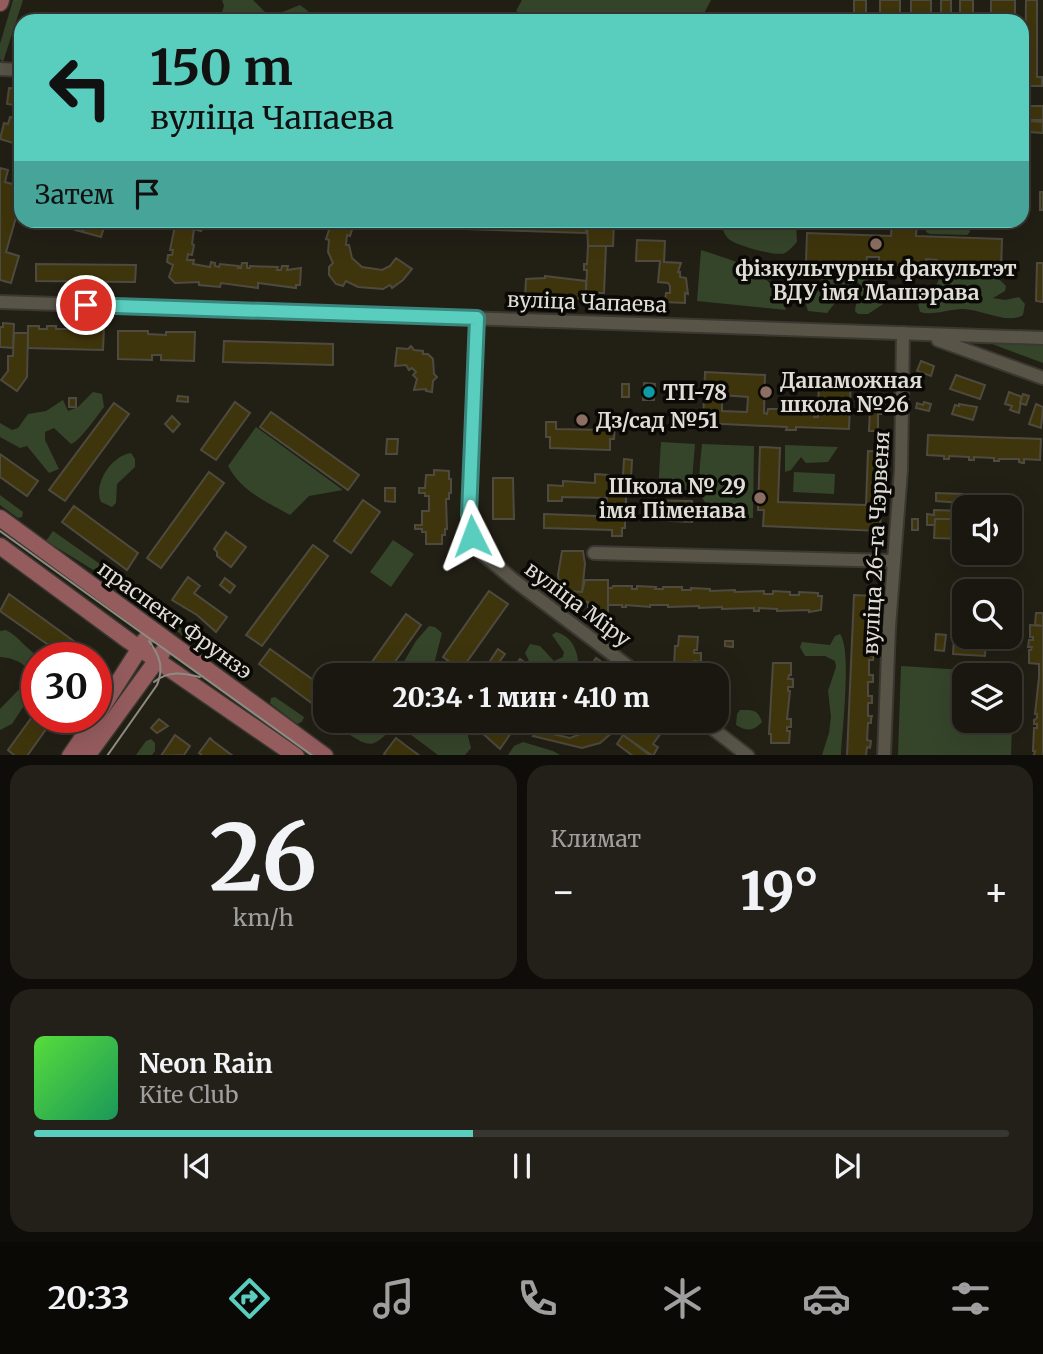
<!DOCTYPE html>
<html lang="ru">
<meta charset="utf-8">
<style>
:root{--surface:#1a1710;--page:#232019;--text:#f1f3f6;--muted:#9f9f9f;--line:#383630;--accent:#59cebe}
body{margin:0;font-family:Merriweather,serif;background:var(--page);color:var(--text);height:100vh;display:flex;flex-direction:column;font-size:26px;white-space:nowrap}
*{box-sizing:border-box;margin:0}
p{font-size:23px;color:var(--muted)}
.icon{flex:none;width:38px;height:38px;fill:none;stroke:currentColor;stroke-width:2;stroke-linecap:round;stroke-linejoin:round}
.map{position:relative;height:755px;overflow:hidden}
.side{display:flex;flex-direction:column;gap:10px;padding:10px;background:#0e0d09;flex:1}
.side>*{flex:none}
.top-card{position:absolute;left:14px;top:14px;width:1015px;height:214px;border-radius:21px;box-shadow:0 7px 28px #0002,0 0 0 2px var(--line);background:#59cebe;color:#111;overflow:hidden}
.controls{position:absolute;left:952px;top:495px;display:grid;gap:14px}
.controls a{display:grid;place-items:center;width:70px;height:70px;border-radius:14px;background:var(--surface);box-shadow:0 7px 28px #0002,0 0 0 2px var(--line);font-size:35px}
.speed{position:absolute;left:21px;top:642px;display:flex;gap:14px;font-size:35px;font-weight:700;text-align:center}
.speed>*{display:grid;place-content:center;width:91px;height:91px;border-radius:50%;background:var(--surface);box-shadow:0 7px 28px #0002,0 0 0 2px var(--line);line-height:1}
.speed .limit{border:10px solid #d22;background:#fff;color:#111}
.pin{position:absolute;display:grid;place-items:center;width:60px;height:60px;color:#fff;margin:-30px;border:4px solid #fff;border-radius:50%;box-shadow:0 2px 7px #0007}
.me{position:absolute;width:77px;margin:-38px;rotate:357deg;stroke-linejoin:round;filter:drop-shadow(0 0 5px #0008)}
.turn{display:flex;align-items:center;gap:24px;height:147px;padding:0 21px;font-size:32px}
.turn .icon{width:91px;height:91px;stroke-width:2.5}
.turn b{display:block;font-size:49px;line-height:60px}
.then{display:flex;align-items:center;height:66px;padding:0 21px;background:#0003;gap:14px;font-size:26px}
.big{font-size:52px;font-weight:800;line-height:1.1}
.side .tile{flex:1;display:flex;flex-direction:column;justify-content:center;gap:10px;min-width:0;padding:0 24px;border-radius:21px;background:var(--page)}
.side .dial{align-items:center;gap:0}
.dial b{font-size:91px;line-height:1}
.song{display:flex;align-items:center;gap:21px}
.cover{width:84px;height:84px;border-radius:10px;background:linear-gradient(135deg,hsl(110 70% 55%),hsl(150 70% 35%))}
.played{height:7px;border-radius:4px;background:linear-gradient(90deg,var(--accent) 45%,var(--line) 45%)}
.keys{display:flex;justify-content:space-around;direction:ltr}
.heat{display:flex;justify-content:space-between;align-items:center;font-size:38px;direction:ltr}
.side .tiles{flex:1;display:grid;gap:10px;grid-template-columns:1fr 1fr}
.tile:last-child{grid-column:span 2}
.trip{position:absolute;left:313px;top:663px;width:416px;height:70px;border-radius:21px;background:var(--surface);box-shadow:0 7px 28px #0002,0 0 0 2px var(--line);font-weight:800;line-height:70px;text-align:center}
.tab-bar{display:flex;height:112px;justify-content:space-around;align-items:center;background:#0a0906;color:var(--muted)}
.tab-bar .icon{width:49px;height:49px}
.tab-bar .active{color:var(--accent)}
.tab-bar b{font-size:32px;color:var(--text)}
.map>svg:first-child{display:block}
</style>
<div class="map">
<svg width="1043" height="756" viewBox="0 0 1043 756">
<rect width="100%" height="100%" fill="#221f15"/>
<g fill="#35452a" fill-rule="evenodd">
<polygon points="13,0 23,0 3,62 0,59 0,44"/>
<polygon points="222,0 253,0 270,17 300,5 308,11 305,21 219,21 224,6"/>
<polygon points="522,0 711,0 700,21 536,21 516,11"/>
<path d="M722,221h10l1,5 2,-5h61l1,21c-3,3 -8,9 -12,11 -8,4 -46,-7 -55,-13 -6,-4 -8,-12 -8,-19z"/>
<polygon points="931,221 967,221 970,232 967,235 930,234 926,232 926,224"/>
<path d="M701,250c39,13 68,18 85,60l-89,-9z"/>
<path d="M819,269l43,2 6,5 1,18 15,5 -1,5 -15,10h-10l-3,-3c1,-10 6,-18 4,-28h-4l-11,17 -9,3 -8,10 -19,-2 -3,-10 5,-6 13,-7 -2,-10 -9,-1 -2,-3 2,-4z"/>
<path d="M945,276l53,2 8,8 -1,5 -12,7 12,2 14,-3 6,7 -2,11c-15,10 -42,-6 -60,-6 -14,0 -30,7 -43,3l-2,-8 17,-6 -1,-8 5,-11z"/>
<polygon points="987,342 1043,342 1043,363"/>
<path d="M93,392l9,2 2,13c-7,9 -24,34 -33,37l-17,-16 -9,4v8l14,29 -10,4 -22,-27 -7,2 -20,-11v-14l12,7 6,-2 10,-14 18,-3 17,-11 5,11 10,-4z"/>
<path d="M256,427l87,63 -34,6 -19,19c-24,-14 -48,-23 -62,-49z"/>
<polygon points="661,442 695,444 691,493 658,491"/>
<path d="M702,444l52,2 -1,72c-60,0 -56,-25 -51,-74z"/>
<polygon points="785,445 838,447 828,462 806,463 801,457 791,470 785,472"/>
<path d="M131,453l4,6v8l-18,17 -1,19 -4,4 -11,-5c-8,-18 10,-46 30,-49z"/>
<polygon points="794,472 835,474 834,494 793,492"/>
<polygon points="0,495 23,512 22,517 18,518 0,505"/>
<polygon points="53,531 100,564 95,571 46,541"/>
<polygon points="393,540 414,554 391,587 370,572"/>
<polygon points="166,615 202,641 198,646 161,620"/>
<path d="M429,626l6,1 7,6 -9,35c-10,-1 -18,-1 -25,7h-12l20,-34z"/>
<path d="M6,630c14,7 22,22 36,28h-5v28l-25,38 -12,6v-21l30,-31c-1,-15 -17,-20 -30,-21v-26z"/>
<path d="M556,632c20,6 23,24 23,43h-49l2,-8 -7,-14 5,-9 10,2 14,15 9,-4 1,-5 -12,-17z"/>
<path d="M840,634c12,15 2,99 1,121h-19l7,-22 2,-16 -3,-26 8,-24 -1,-6 -10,-5h-20l-5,-9 2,-5 28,3 5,-9z"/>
<path d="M901,666l113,7 -3,82h-113zM964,676h46v45h-46z"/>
<polygon points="275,697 304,717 302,722 297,724 270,703 271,698"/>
<path d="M740,710c12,0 18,-1 22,12 -9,9 -14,10 -26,3l1,-11z"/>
<path d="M346,721h64l12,5 9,-5h33l7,27 -6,7h-27l-39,-29 -5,-1c-20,24 -24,24 -51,5l-1,-6z"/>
<polygon points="151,739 155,743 155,751 152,755 136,755 146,741"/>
<polygon points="523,742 553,751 560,755 508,755 514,746"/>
</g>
<g fill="#3f350c" stroke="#4e4a3f" stroke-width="2" fill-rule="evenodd">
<rect x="854" y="0" width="12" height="21"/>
<rect x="880" y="0" width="20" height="21"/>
<rect x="911" y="0" width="20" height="21"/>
<rect x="941" y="0" width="10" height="21"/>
<rect x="960" y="0" width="13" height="21"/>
<rect x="991" y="0" width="24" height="21"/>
<polygon points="1026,0 1037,0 1037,77 1042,77 1042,86 1025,86"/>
<polygon points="9,88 21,89 21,106 7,104"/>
<polygon points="1025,106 1043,106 1043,120 1022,120 1022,110 1025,110"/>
<polygon points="10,117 21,120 21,138 15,137 13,143 0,139 4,123 8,124"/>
<polygon points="1029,121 1043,122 1043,133 1029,132"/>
<polygon points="0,168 8,170 5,182 16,185 21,168 21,200 6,252 19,256 11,283 0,280"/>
<rect x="1040" y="192" width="3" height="18"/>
<polygon points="77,220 86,220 83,232 75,230"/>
<polygon points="86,220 105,224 101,237 83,232"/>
<polygon points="196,220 203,223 201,231 194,229 192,244 194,245 192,255 188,254 187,260 194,260 193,264 210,267 211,262 215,263 215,266 219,267 220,264 239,266 238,268 241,268 242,263 247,263 247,268 250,268 250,266 278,267 277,270 281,270 282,266 288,266 287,270 301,268 300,285 296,285 296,288 258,283 258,288 221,283 220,287 199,285 199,282 175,283 169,277 173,265 167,262 168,255 172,255 173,250 170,250 175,226 177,227 178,220"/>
<polygon points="247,220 269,220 268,226 261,225 261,227 251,225 251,223"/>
<polygon points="335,220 343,220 353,227 350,236 347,235 346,245 349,245 352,258 362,267 382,270 390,266 396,258 412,269 403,280 392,288 390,285 383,289 358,287 346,281 343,286 336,284 329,275 329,267 333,263 328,252 329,240 326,239 330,227"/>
<polygon points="438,220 587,220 586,233 437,228"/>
<polygon points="892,220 917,220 916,236 1002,239 1001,271 937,269 937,260 926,259 926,267 879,265 879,257 867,257 866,265 806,263 807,233 891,236"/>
<polygon points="587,222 614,223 613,246 588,246"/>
<polygon points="637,240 665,241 664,262 681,263 678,272 680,272 680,277 686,278 688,294 685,293 685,303 665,302 666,293 670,293 670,286 668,283 658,282 660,261 636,261"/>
<polygon points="588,246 606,246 604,293 586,293 587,270 584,270 584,264 587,264"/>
<polygon points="1037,263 1043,263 1043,302 1036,301"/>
<polygon points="36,264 136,265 135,282 36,281"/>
<polygon points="545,276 586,281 586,299 525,297 526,279 545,278"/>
<polygon points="3,323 14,324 13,348 0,347 0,327 3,327"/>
<polygon points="28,326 39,326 39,329 47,329 47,326 56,326 56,329 78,329 78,326 87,326 87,330 94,330 94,327 104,327 103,350 28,348"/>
<polygon points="118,331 148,331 148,334 166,335 166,332 195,332 194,361 161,360 161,355 152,355 152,360 118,359"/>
<polygon points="14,333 28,333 27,377 17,391 1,380 8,371 8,356 13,356"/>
<polygon points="224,341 333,344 333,365 223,362"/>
<polygon points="411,346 414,350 423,351 423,354 428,354 433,359 434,374 437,377 433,381 432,392 426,391 426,389 414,390 417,379 413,375 416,372 412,368 409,370 406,365 395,366 397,348 408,349"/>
<polygon points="921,361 934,366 931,376 917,371"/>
<path d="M705,372l60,3 -1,38 3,1 1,-5h14v-4l19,1 -1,4 15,1 -1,6h4l1,-40 32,1 -2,51 -53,-2v3h-10l1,-3 -84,-4zM722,395l26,2 -1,15 -25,-1z"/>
<polygon points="956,375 985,385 980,399 950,389"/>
<polygon points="644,383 655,384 654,400 643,400"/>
<rect x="622" y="384" width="7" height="13"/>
<polygon points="1009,392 1022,397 1019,413 1010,410 1012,406 1005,404"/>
<polygon points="1023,394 1029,396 1026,405 1020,403"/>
<polygon points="178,396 188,397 188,402 177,401"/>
<rect x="69" y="398" width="7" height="9"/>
<polygon points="235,402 250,413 216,460 201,450"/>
<polygon points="879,402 885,402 885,414 878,414 878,431 869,431 870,408 879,408"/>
<polygon points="924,402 931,404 929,411 916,408 917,403 923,405"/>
<polygon points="114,403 129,414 65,501 49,490"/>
<polygon points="959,404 977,407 973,420 952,414 955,405 959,406"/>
<polygon points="1036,404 1043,407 1041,428 1029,424"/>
<polygon points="271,412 359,475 348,490 260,427"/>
<polygon points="172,416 180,424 173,432 165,424"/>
<polygon points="546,422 556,422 556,429 606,430 606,423 615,424 614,439 610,439 610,450 550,448 550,437 546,437"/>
<polygon points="928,435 1041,439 1040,460 1024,459 1024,463 1022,463 1019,462 1019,459 999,459 999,461 994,461 994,458 974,457 974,460 969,460 969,457 949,456 949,459 944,459 944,456 927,455"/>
<polygon points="387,439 398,439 397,454 386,454"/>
<polygon points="760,447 780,448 778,502 866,505 868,451 887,452 885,515 881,515 880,531 763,526 764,510 758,510"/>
<polygon points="0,454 38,481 27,496 0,477"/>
<polygon points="624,459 632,460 631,478 623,477"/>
<polygon points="434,470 449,471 449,479 451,479 451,493 449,493 449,499 446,499 447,529 445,529 445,535 442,535 442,544 426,544 426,532 422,532 422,529 415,529 415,525 422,525 422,511 429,511 429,496 425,496 425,493 419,493 419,488 425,488 426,475 434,475"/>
<polygon points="209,472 224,483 161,568 147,558"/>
<polygon points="595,474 609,475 608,490 626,491 626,504 607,504 607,498 562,497 562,501 548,501 548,485 563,486 563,481 595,483"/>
<polygon points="493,478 513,478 514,519 493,519"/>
<polygon points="385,488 395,488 395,502 385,501"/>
<polygon points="936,493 963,494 962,503 936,501"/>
<polygon points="363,500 380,512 351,553 334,541"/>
<polygon points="649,500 692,501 692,522 649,520"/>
<polygon points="74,506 138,553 127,570 62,522"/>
<polygon points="934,510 964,511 964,519 935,519 935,525 927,525 927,514 934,515"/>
<polygon points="544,514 625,517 625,528 622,528 622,536 612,536 612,530 544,528"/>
<rect x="912" y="519" width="6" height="11"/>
<polygon points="935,519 964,519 964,539 934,538"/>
<polygon points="226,532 246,547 231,567 217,556 217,552 214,549"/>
<polygon points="313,545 328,556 262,646 246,635"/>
<polygon points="562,551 583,551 585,564 582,592 560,591 558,575"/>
<polygon points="188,577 200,586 194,593 227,617 216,632 197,615 172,600"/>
<polygon points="225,578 235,586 230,593 220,585"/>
<polygon points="585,580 608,580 608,616 596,615 588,609 588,602 577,601 567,594 567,591 582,592"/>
<polygon points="982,582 995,583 994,592 981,591"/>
<polygon points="613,586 632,586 632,589 637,589 637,586 656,587 655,589 663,589 663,587 682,587 682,590 691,590 691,588 710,589 710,591 735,590 735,592 764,591 764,594 773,594 773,591 790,592 790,595 799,595 799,592 818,593 818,596 822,596 821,610 809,612 809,610 777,611 777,609 759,608 759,611 754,611 754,608 722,609 722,607 699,608 699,606 668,607 668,605 650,605 650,607 626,605 626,607 622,607 622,605 608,605 608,588 612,588"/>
<polygon points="489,591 508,604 461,670 443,657"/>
<polygon points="9,594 75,642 64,656 0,611"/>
<polygon points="854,595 872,596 872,609 876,609 876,616 871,616 870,631 875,632 874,639 870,638 870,653 874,653 873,660 869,660 869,675 873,675 873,682 868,682 868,696 872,696 872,703 868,703 868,716 872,716 871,719 871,723 868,723 867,740 871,741 870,748 867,747 866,756 847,756"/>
<polygon points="1036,613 1043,613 1043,626 1035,625"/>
<polygon points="406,614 421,625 385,676 362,676"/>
<polygon points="1030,625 1043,626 1043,756 1032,756 1034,755 1035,751 1033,751 1034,728 1037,728 1037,724 1034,724 1034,720 1037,718 1037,714 1035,714 1039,677 1039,664 1029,663 1029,650 1031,650 1032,647 1028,647 1029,640 1033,640 1033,637 1030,637"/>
<polygon points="936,634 946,635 944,651 935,650"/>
<polygon points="679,636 698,637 697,650 694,650 694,653 701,653 701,662 694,661 696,671 721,672 721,691 718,690 718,676 677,676 677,668 674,668 675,646 678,646"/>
<polygon points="954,637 986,639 985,656 953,654"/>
<polygon points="725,641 733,641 733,647 725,646"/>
<polygon points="270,649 326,689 325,713 259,664"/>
<polygon points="498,649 505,654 497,665 490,661"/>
<polygon points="596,658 622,676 584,676 589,669 585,667 589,662 592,664"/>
<polygon points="520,659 526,663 519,674 512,670"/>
<polygon points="773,663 791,663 791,675 789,675 788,679 793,679 793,687 788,687 788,691 790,691 787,719 791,719 791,727 787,727 787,731 790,731 789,743 771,743 771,734 769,734"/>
<polygon points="37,710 37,718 54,718 27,756 15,756 8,750"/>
<polygon points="159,719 168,726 157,733 151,728"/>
<polygon points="470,721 498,721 497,723 511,733 500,749 480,731 478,734 467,726"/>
<polygon points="543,721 547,721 540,731 570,738 586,732 596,721 614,721 620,726 600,743 582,748 533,736"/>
<polygon points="634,721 670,721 653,744 658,747 653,756 623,735"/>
<polygon points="175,735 190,746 184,755 161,756"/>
<polygon points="623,735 651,756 633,756 617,744"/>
<polygon points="210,738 213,741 233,756 203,756 199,753"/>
<polygon points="396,738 405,745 420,756 386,756 384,754"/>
</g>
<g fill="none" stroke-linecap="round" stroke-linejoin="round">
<g stroke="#3a3831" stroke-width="16">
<g id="minor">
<polyline points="0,69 21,70"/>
<polyline points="0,302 1043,338"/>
<polyline points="477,318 469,515 472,536 480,552 515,581 641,676"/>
<polyline points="938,340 1043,378"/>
<polyline points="594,553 893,561"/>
<polyline points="703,721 748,756"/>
<polyline points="884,756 889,627 901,470 903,333"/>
</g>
</g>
<g stroke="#3a3831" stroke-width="19">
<g id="major">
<polyline points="0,3 1,0"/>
<polyline points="0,518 325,756"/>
<polyline points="0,546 129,641 296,756"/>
<polyline points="96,717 145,640"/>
<polyline points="70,756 96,718"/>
<polyline points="87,756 162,653"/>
</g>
</g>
<use href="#minor" stroke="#585448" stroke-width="12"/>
<use href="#major" stroke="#955c5e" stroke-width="16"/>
<g stroke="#8e8b83" stroke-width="2">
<polyline points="0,531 313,756"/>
<path d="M154,682c15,-12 29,-9 46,-5"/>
<path d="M107,756l50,-71c7,-17 3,-29 -8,-44"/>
</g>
</g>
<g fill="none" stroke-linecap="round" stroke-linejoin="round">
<g stroke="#3a867c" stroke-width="18">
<polyline id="route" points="86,305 477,318 469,515 472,536"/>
</g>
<use href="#route" stroke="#59cebe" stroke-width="12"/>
</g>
<g fill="#8d6e63" stroke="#0a0905" stroke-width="2.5">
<circle cx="876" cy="244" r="7"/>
<circle cx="766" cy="392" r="7"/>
<circle cx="582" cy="420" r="7"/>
<circle cx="760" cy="498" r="7"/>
</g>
<circle fill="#0f9aa8" stroke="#0a0905" stroke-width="2.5" cx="649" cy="392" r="7"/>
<g text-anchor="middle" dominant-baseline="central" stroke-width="7" stroke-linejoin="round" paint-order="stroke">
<g font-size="21" font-weight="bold" fill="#dfddd6" stroke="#0a0905" text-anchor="start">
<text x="876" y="268" text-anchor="middle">фізкультурны факультэт<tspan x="876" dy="24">ВДУ імя Машэрава</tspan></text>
<text x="780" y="380">Дапаможная<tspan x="780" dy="24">школа №26</tspan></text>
<text x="663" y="392">ТП-78</text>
<text x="596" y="420">Дз/сад №51</text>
<text x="746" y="486" text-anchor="end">Школа № 29<tspan x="746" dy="24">імя Піменава</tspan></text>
</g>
<g font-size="21" fill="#dfddd6" stroke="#0a0905">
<text transform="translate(587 302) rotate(2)">вуліца Чапаева</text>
<text transform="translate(876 543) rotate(-87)">вуліца 26-га Чэрвеня</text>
<text transform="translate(578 604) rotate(37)">вуліца Міру</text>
<text transform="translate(175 620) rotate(36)">праспект Фрунзэ</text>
</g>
</g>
</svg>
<div class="controls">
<a><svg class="icon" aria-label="sound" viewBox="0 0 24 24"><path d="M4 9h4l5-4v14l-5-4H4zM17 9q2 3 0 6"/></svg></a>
<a><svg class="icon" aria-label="search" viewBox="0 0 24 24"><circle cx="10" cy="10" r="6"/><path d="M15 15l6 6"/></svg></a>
<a><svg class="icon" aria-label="layers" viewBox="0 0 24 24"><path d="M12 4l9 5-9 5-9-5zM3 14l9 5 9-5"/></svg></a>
</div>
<div class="speed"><div class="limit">30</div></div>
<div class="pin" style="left:86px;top:305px;background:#d93025"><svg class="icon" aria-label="arrive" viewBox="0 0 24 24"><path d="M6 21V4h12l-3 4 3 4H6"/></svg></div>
<svg class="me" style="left:472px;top:536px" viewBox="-20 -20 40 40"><path d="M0-17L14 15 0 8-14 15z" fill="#59cebe" stroke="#fff" stroke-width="4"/></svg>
<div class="trip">20:34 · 1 мин · 410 m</div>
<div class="top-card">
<div class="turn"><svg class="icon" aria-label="left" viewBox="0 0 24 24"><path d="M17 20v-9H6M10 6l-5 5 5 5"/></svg><div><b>150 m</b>вуліца Чапаева</div></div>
<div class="then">Затем<svg class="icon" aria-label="arrive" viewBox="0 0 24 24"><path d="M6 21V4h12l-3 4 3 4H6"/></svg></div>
</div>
</div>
<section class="side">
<div class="tiles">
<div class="tile dial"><b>26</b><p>km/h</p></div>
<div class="tile"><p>Климат</p>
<div class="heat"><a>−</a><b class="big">19°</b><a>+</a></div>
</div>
<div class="tile">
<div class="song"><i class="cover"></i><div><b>Neon Rain</b><p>Kite Club</p></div></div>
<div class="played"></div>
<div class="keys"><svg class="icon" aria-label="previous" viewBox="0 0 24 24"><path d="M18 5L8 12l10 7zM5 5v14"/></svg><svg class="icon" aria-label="pause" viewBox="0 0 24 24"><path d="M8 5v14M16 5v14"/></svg><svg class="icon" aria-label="next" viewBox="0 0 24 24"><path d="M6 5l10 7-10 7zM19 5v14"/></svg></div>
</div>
</div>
</section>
<nav class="tab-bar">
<b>20:33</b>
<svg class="icon active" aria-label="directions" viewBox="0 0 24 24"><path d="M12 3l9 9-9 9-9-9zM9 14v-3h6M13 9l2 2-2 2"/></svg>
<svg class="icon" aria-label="music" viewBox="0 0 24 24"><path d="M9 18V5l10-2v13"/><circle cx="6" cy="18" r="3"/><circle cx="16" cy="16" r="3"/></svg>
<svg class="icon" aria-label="phone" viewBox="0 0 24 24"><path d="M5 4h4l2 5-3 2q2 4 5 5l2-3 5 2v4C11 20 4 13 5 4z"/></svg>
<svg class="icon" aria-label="climate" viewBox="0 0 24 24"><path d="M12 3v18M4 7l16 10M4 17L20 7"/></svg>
<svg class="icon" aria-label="car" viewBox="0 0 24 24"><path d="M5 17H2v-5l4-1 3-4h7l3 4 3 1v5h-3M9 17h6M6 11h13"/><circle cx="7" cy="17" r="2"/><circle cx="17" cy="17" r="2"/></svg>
<svg class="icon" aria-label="filters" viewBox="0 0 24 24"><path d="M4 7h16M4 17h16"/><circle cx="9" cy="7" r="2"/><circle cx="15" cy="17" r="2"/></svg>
</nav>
